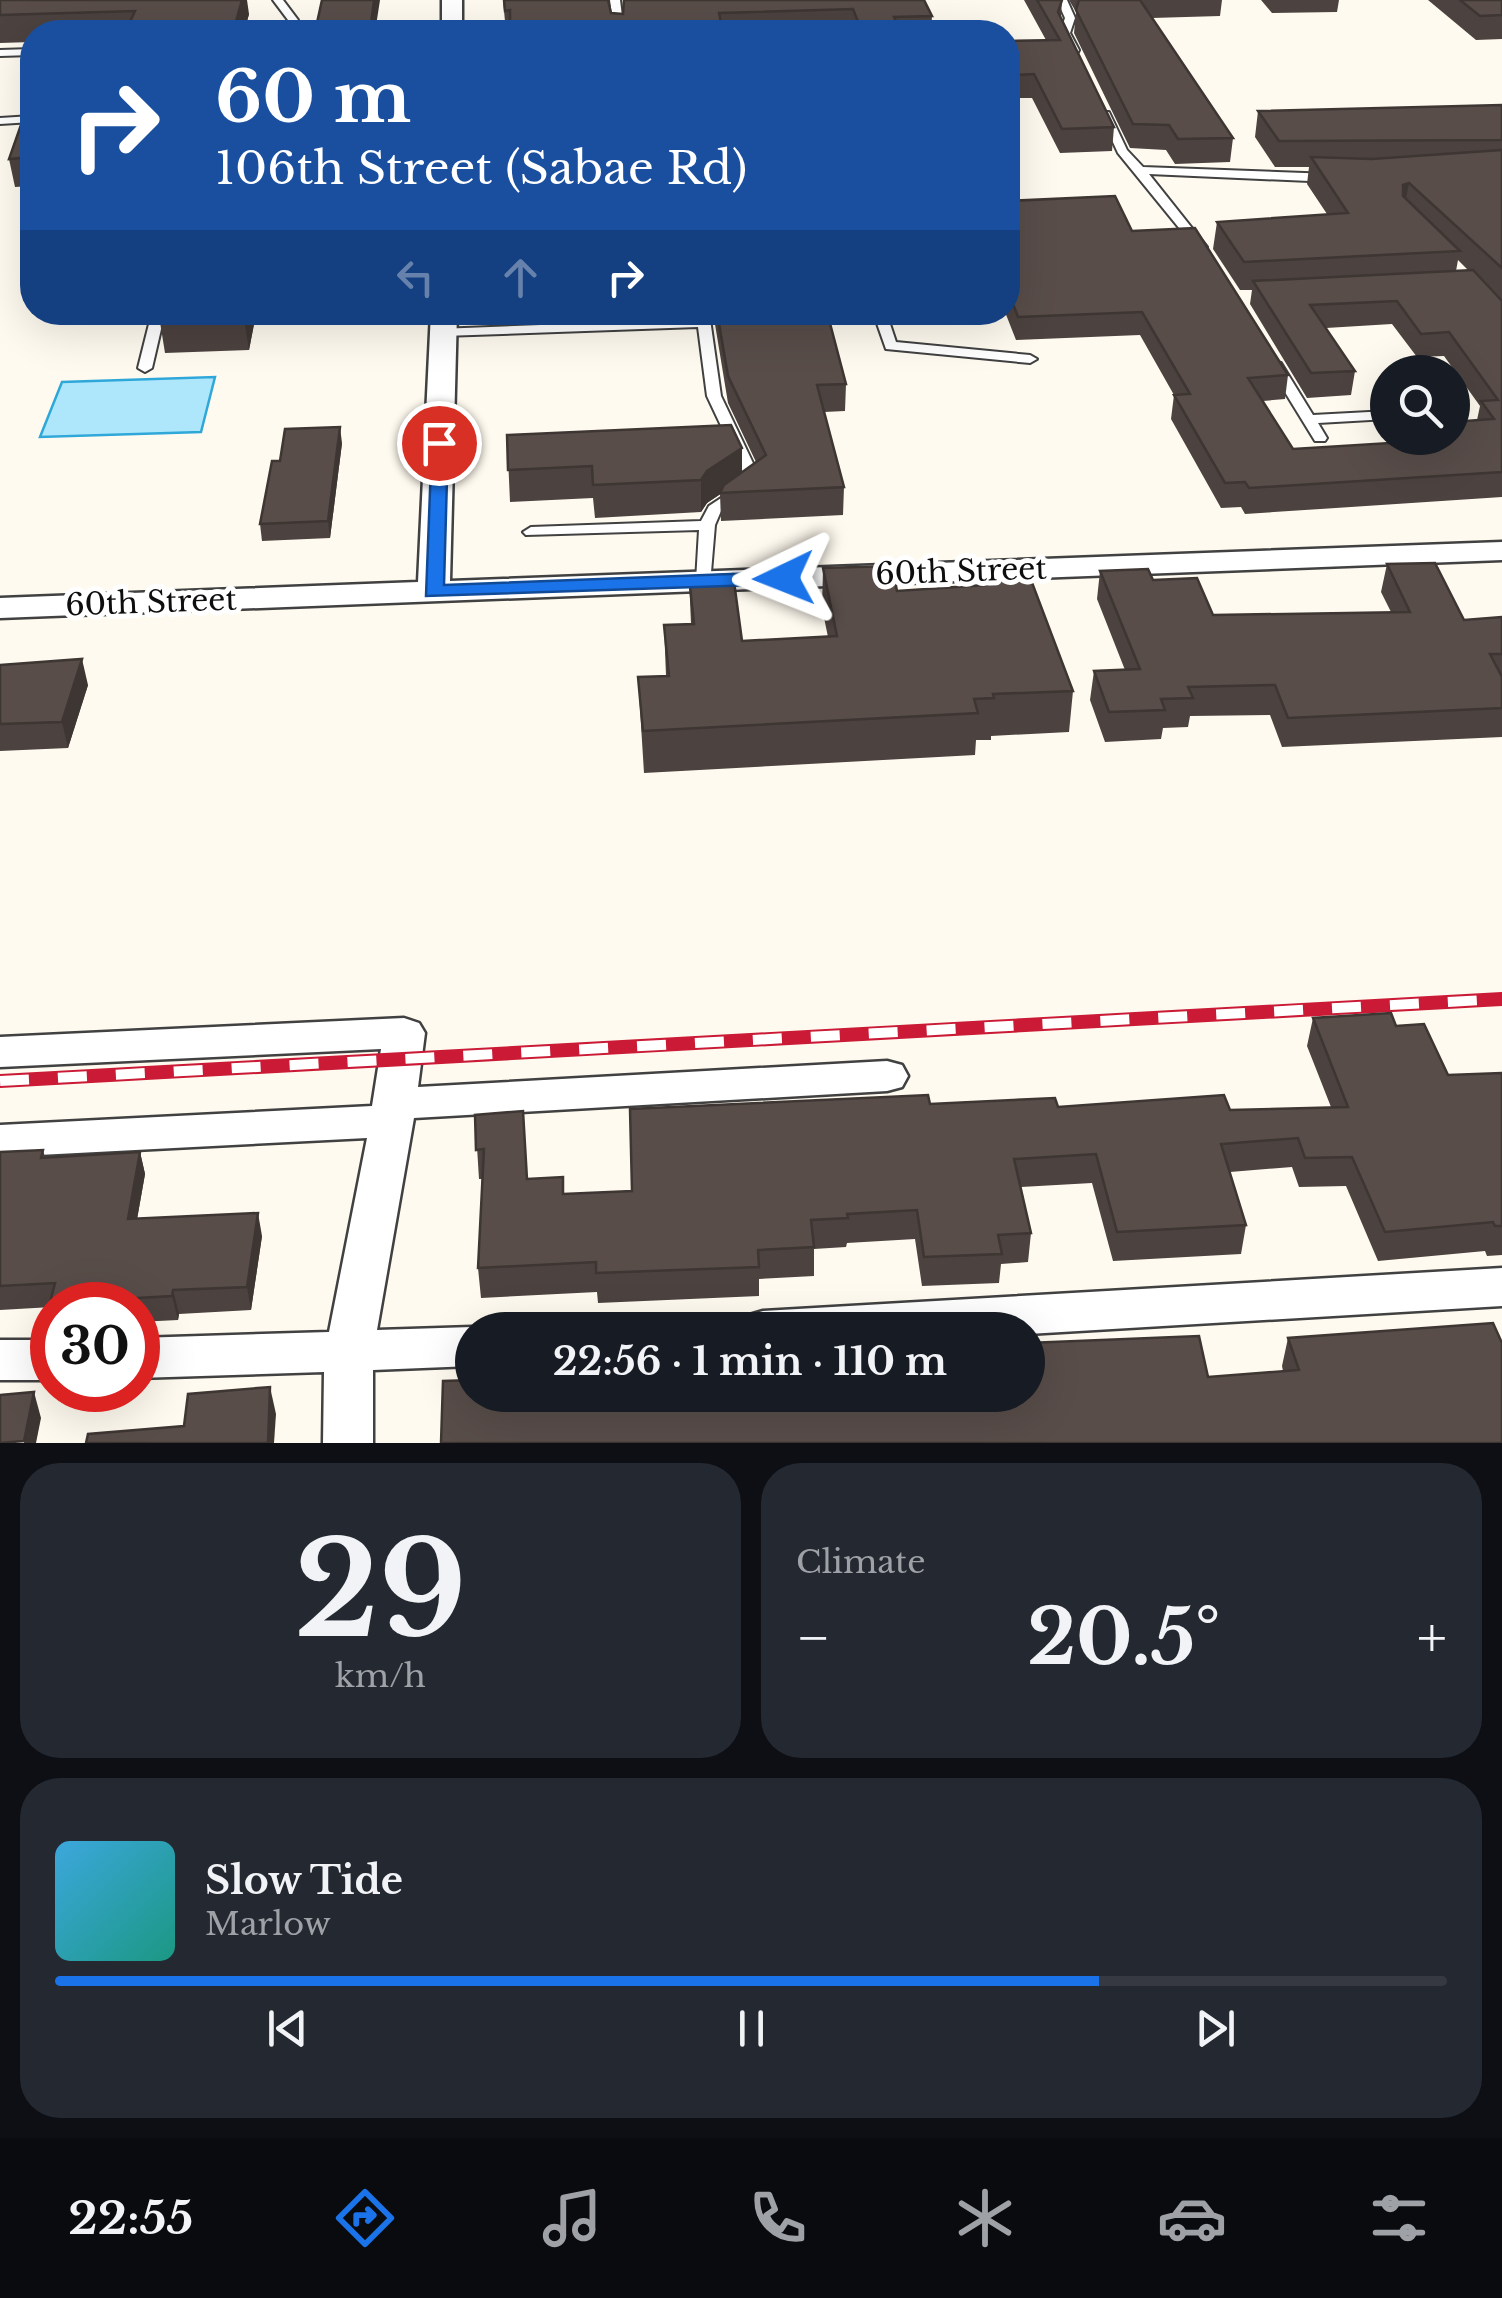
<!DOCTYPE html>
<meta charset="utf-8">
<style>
:root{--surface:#171b24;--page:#242831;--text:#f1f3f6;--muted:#9ea1a6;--line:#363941;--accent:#1a73e8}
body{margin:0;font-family:"Libre Baskerville",serif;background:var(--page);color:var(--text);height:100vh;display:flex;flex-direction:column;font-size:38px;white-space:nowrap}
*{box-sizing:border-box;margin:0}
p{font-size:32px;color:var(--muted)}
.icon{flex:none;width:55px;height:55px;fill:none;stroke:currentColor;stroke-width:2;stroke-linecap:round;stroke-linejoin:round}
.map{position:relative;height:1443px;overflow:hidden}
.side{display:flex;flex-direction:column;gap:20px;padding:20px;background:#0d0f14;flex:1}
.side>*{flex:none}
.banner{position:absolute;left:20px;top:20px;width:1000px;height:305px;border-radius:40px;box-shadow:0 10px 40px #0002;background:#1a4fa0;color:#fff;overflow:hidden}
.fabs{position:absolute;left:1370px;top:355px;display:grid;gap:20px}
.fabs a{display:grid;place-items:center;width:100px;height:100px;border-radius:50%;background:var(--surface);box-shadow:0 10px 40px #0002;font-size:50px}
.speed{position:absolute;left:30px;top:1282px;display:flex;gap:20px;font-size:50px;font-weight:700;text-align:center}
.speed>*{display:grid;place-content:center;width:130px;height:130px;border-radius:50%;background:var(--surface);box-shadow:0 10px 40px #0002;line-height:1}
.speed .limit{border:15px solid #d22;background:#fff;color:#111}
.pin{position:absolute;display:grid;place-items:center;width:85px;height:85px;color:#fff;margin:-42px;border:5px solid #fff;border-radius:50%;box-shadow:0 2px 10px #0007}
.me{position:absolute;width:110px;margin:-55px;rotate:268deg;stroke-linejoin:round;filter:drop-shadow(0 0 8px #0008)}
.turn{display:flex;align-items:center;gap:35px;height:210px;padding:0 30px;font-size:45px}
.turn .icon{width:130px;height:130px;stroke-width:2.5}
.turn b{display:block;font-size:70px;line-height:85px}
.lanes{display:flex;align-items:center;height:95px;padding:0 30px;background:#0003;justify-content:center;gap:50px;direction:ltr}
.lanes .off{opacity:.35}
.big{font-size:75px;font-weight:700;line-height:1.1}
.side .tile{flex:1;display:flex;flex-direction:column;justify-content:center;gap:15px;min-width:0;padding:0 35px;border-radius:40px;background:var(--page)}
.side .dial{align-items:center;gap:0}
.dial b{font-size:130px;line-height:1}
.song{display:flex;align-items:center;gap:30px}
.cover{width:120px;height:120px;border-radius:15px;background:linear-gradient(135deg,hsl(200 70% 55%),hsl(170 70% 35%))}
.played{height:10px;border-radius:5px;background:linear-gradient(90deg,var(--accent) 75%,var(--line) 75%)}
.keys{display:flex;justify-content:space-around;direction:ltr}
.heat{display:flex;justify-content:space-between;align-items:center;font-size:55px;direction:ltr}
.side .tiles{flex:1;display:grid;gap:20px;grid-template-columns:1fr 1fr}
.tile:last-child{grid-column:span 2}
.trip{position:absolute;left:455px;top:1312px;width:590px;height:100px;border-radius:50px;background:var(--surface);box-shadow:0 10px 40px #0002;font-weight:700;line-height:100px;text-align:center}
.tab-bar{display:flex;height:160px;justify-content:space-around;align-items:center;background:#090b0e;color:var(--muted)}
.tab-bar .icon{width:70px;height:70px}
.tab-bar .selected{color:var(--accent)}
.tab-bar b{font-size:45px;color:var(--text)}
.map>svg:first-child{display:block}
</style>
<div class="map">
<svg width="1502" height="1443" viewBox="0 0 1502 1443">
<rect width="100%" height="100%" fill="#fffaef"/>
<polygon fill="#aee7fb" stroke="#2fa8d9" stroke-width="2.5" points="215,377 201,432 40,437 62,382"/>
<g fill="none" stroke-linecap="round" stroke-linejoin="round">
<g stroke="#414141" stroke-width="4">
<g id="service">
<polygon points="273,0 283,0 298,20 294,32 284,32 288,20"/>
<polygon points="610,0 620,0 624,32 614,32"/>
<polygon points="1057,0 1067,0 1075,18 1070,33 1079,50 1078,52 1070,52 1060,33 1065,18"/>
<polygon points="32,49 32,55 0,56 0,50"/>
<polygon points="1101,112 1109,112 1127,150 1143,167 1332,174 1338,178 1332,182 1149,174 1207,247 1197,250 1118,153 1100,114"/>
<polygon points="32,116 32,122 0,124 0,118"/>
<polygon points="152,312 165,312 152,368 145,372 138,368"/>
<polygon points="696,312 709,312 721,396 762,482 721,511 715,525 710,584 698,584 696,581 699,530 526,535 523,532 531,527 701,521 709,506 747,481 707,396 698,327 443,336 438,335 438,329 696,319"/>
<polygon points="873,312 886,312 896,342 1030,355 1037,359 1030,363 886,349"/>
<polygon points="1276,362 1281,363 1313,415 1388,411 1388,419 1318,423 1327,438 1325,441 1315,441 1269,366"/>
</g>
</g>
<g stroke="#414141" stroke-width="5">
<g id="minor">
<rect x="442" y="0" width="20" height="32"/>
<polygon points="431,312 457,312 450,581 1502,542 1502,560 0,618 0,598 418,582"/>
<polygon points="404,1018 419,1023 425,1033 418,1087 887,1061 902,1065 908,1076 902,1087 887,1091 414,1118 377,1330 472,1327 480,1330 472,1330 472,1366 373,1370 373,1443 323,1443 324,1372 138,1378 138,1338 329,1332 367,1138 0,1157 0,1125 372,1106 381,1049 0,1067 0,1037"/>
<polygon points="1502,1268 1502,1306 1028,1334 1028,1330 739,1330 746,1316 763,1311"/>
<rect x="0" y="1340" width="52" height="40"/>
</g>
</g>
<use href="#service" fill="#fff" fill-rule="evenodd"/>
<use href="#minor" fill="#fff" fill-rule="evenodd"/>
<g stroke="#ca1a36" stroke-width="14">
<polyline id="rail" points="0,1081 1502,999"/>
</g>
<use href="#rail" stroke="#fff" stroke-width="10" stroke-dasharray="29" stroke-linecap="butt"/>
</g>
<g fill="#4c423f" fill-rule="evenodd">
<polygon points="0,0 249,14 244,32 32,32 32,42 0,43"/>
<polygon points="503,0 608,0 611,13 623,14 924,0 932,16 931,32 853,32 853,31 795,32 506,32"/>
<polygon points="1024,0 1062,0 1061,18 1114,127 1112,151 1060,153 1032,98 1014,98 1008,86 1008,41 1046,40"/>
<polygon points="1069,0 1222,0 1220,16 1152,18 1233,138 1230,162 1175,164 1166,150 1130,148 1074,33 1076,12"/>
<polygon points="1261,0 1339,0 1337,12 1272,13"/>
<polygon points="1428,0 1502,0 1502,39 1476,40"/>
<path d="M1502,105v392l-257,17 -4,-7 -20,1 -50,-89 3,-24 -34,-60 -124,5 -11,-28h3v-111l124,30 156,144 -3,24 -22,2 30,48 99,-6 1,-5h59l25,-18 3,-14 -36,-50 -27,1 -25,-33 -66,4 29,43 -4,24 -44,3 -57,-94 2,-14h-12l-27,-41 4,-27 110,-8 -20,-30 2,-17h-34l-20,-30 3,-26zM1458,260l10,10 -12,1z"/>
<polygon points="32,122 32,186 15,187 9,159"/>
<polygon points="163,312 362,312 362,315 255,319 249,350 165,353 160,322"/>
<polygon points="502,312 593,312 593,319 525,322 525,318 502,319"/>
<polygon points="713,312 827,312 846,384 845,411 824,412 844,487 843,515 721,521 720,494 707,503 701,512 595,518 593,498 510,502 507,435 742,472 756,462 728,403"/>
<polygon points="342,443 330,538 262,541 260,524"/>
<polygon points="1387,564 1464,620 1502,617 1502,737 1282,747 1270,715 1190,716 1188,727 1163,728 1161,739 1105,742 1090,700 1094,671 1125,670 1097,599 1100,571 1153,580 1213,615 1391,612 1381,592"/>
<polygon points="823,568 897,591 981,586 982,574 1073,691 1069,732 991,736 991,740 976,740 975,755 644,773 638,677 666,676 664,625 691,624 689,577 742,641 828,637 822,608"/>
<polygon points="0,665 88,685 68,748 0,751"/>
<polygon points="1313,1018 1396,1026 1448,1075 1502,1073 1502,1255 1487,1256 1485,1251 1378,1261 1346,1186 1299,1187 1292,1167 1230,1172 1246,1225 1241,1254 1113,1261 1092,1183 1021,1187 1031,1233 1028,1262 1001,1264 999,1283 922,1286 915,1239 847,1243 846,1247 814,1249 814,1276 759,1279 759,1296 598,1303 597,1292 481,1298 478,1268 482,1179 479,1179 475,1115 528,1179 563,1177 564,1194 632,1191 930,1104 1230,1110 1331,1107 1307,1046"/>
<polygon points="43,1150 45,1157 140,1152 145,1174 137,1219 262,1236 251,1310 179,1314 178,1320 138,1322 138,1305 52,1305 52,1310 52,1307 0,1310 0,1152"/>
<polygon points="1288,1338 1502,1443 472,1395 1028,1395 1283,1371 1282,1366"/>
</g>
<g fill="#3e3633">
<polygon points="242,0 247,0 249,14 244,32 233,32"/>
<polygon points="374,0 380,0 375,32 370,32"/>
<polygon points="1409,183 1404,209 1403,185"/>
<polygon points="245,312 254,312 255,319 249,350 244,319"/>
<polygon points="340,427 342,443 330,538 328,521"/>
<polygon points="742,448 742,480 707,503 701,512 701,480 707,471"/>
<polygon points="82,659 88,685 68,748 62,722"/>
<polygon points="140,1152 145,1174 133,1242 128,1219"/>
<polygon points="258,1213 262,1236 251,1310 247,1287"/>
<polygon points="173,1290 179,1314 178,1320 172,1296"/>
<polygon points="270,1387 276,1414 274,1443 268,1443"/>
<polygon points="34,1392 41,1418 36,1443 24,1443"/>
</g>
<g fill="#584d49" stroke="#3e3633" stroke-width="2.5">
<polygon points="0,0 242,0 233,32 125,32 135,11 0,15"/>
<polygon points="322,0 374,0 370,32 315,32"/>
<polygon points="504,0 608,0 611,13 623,14 624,0 924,0 932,16 894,17 901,32 862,32 853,9 719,13 723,32 510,32 510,10 505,11"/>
<polygon points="1037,0 1062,0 1058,12 1114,127 1062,129 1034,74 1015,75 1008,60 1008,41 1060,40"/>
<polygon points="1079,0 1140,0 1233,138 1178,139 1169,125 1133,124 1076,10"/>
<polygon points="1460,0 1502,0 1502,15 1480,16"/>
<polygon points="1502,105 1502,140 1279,141 1258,111"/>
<polygon points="22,122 32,122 32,157 9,159"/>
<polygon points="1502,150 1502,268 1409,183 1403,185 1403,196 1460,251 1244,262 1217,222 1348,213 1311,157 1372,159"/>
<polygon points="1115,196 1132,231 1195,228 1288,375 1248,378 1293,449 1407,442 1404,438 1452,438 1452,422 1494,419 1481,401 1498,400 1449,332 1421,334 1397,301 1310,305 1355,371 1311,373 1253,281 1473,270 1502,301 1502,472 1249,488 1245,482 1225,483 1174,395 1190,394 1142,312 1018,317 1008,291 1008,201"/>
<polygon points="163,312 245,312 244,319 160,322"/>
<polygon points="717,312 827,312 846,384 817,385 844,487 720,493 724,485 766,455 728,376"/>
<polygon points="731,425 742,448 707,471 701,480 593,485 592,466 508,470 507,435"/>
<polygon points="340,427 328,521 260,524 272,461 280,461 285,429"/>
<polygon points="1435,563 1464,620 1502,617 1502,654 1490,654 1502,677 1502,708 1288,718 1275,685 1188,687 1193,698 1161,699 1165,710 1109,712 1094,671 1140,669 1100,571 1148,569 1153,580 1197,578 1213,615 1410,612 1387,564"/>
<polygon points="892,566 897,591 985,585 982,574 1028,572 1073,691 993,694 994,698 974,699 978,713 643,731 638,677 669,676 664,625 694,624 689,577 733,574 742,641 837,636 823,568"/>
<polygon points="82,659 62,722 0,724 0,665"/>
<polygon points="1391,1013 1396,1026 1424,1024 1448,1075 1502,1073 1502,1226 1495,1226 1493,1222 1385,1232 1352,1157 1305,1158 1298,1138 1221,1144 1246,1225 1117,1232 1096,1154 1014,1159 1031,1233 998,1235 1002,1254 924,1257 917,1210 847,1214 848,1218 811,1220 814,1247 758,1250 759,1267 596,1273 596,1262 478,1268 484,1149 476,1150 475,1115 523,1111 527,1179 563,1177 563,1194 632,1191 630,1109 928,1095 930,1104 1055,1098 1058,1107 1224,1095 1230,1110 1348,1107 1313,1018"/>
<polygon points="43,1150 41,1158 140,1152 128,1219 258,1213 247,1287 173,1290 172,1296 50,1303 55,1283 0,1286 0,1152"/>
<polygon points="1493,1323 1502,1343 1502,1443 441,1443 443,1381 472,1380 472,1395 1028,1395 1028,1343 1199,1336 1208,1377 1299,1370 1288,1338"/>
<polygon points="270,1387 268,1443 86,1443 88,1434 184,1426 188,1394"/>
<polygon points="34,1392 24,1441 0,1443 0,1395"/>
</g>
<polygon fill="#1a73e8" stroke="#114b97" stroke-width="2.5" points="432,439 448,443 444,585 784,572 794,578 784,584 426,596"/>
<g text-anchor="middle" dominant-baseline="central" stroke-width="10" stroke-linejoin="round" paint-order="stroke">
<g font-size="30" fill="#0e0e0e" stroke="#fff">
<text transform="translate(961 571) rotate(-2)">60th Street</text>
<text transform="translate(151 602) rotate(-2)">60th Street</text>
</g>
</g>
</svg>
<div class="fabs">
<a><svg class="icon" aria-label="search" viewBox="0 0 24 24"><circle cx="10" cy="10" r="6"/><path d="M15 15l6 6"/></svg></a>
</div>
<div class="speed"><div class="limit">30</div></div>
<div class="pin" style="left:439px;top:443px;background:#d93025"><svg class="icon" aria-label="arrive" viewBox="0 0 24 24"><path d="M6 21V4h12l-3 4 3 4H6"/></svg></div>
<svg class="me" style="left:784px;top:578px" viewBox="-20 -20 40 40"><path d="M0-17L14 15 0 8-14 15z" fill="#1a73e8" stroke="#fff" stroke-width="4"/></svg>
<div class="trip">22:56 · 1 min · 110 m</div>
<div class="banner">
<div class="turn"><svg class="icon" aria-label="right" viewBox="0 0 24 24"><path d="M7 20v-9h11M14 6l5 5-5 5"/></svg><div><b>60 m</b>106th Street (Sabae Rd)</div></div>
<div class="lanes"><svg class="icon off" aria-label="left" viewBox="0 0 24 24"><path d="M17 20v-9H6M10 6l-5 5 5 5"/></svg><svg class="icon off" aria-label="ahead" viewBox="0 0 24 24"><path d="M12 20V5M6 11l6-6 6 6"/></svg><svg class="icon" aria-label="right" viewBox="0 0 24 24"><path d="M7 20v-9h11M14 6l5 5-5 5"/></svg></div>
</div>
</div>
<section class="side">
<div class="tiles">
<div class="tile dial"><b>29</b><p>km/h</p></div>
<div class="tile"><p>Climate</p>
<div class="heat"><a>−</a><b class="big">20.5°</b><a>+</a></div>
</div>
<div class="tile">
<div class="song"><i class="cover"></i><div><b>Slow Tide</b><p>Marlow</p></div></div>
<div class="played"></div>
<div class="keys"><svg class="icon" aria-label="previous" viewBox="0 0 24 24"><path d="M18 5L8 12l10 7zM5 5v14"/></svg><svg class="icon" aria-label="pause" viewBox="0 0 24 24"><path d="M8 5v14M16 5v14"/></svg><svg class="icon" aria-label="next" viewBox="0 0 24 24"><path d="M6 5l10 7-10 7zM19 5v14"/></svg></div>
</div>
</div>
</section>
<nav class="tab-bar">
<b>22:55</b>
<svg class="icon selected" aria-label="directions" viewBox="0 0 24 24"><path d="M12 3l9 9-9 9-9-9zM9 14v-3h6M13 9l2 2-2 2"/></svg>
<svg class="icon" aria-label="music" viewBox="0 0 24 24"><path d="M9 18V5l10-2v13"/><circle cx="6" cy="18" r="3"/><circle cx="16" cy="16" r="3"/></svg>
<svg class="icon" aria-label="phone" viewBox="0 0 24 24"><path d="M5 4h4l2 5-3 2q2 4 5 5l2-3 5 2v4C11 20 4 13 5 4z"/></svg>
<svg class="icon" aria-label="climate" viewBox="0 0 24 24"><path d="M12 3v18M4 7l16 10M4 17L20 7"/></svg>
<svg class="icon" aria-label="car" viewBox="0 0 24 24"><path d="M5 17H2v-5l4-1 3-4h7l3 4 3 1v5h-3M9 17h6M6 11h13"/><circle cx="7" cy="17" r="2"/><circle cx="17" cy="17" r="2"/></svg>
<svg class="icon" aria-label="filters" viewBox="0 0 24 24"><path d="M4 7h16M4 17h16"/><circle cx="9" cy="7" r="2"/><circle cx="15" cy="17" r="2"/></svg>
</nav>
